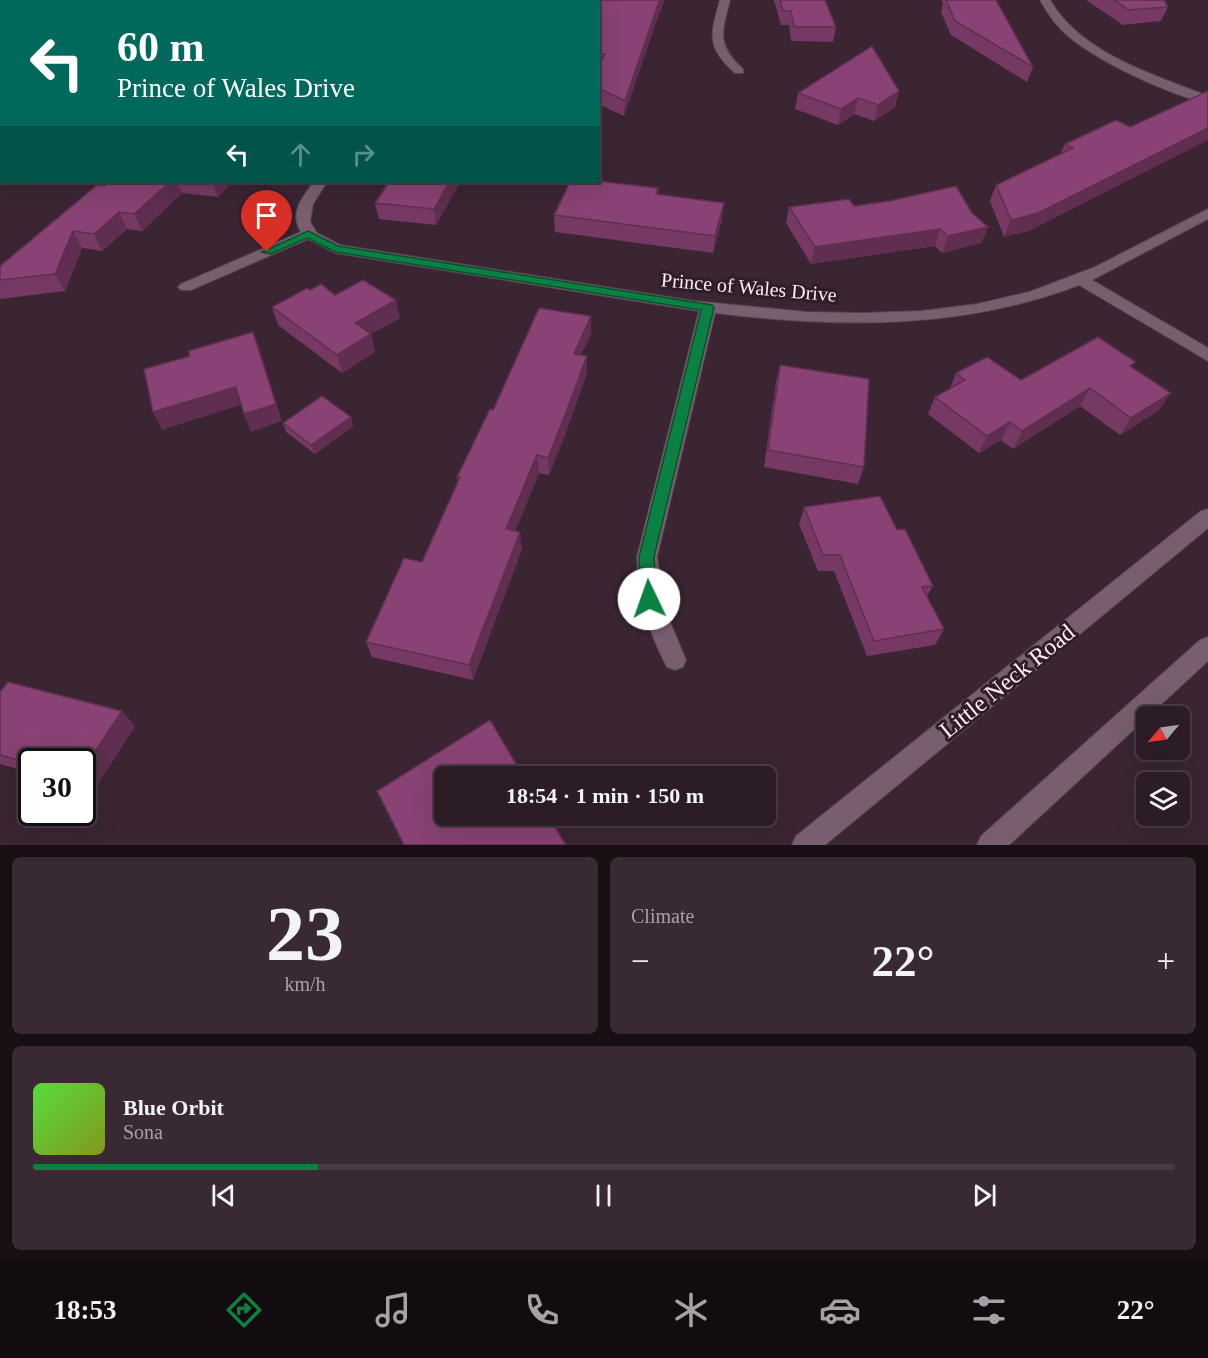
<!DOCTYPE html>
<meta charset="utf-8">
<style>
:root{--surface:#2c1c26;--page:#382932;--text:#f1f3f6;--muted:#a6a1a7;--line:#483a43;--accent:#0b8043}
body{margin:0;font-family:Georgia,serif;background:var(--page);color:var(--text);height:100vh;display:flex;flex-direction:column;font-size:22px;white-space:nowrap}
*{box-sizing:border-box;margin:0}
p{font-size:20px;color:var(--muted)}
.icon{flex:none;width:33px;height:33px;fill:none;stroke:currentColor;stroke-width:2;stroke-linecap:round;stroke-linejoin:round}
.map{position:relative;height:845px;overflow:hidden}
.panel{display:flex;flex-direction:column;gap:12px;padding:12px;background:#180f15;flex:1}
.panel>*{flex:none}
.guide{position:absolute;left:0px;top:0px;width:600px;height:183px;box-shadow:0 6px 24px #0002,0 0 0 2px var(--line);background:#00695c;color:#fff;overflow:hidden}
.needle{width:39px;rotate:241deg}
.tools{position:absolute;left:1136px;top:706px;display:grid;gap:12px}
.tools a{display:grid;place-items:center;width:54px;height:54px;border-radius:9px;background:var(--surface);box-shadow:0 6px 24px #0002,0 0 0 2px var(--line);font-size:30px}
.speed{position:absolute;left:18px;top:748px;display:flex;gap:12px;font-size:30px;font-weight:700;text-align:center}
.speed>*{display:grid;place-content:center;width:78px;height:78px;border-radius:50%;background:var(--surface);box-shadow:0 6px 24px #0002,0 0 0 2px var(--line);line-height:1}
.speed .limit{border:3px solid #111;border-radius:9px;background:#fff;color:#111}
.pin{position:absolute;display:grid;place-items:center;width:51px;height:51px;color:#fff;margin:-62px -26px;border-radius:50% 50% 50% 0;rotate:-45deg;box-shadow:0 0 6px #0007}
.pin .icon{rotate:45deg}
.me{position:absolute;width:66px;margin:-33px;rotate:357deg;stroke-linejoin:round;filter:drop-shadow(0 0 4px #0008)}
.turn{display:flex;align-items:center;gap:21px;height:126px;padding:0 18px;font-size:27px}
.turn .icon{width:78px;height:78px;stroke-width:2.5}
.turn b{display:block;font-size:42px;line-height:51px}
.lanes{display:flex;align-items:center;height:57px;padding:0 18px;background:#0003;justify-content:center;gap:30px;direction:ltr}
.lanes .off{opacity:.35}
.big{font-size:45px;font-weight:800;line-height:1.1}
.panel .card{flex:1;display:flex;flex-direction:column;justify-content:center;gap:9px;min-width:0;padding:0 21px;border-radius:9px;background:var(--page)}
.panel .dial{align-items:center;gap:0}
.dial b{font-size:78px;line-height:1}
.song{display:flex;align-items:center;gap:18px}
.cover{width:72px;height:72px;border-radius:9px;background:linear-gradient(135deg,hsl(110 70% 55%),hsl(70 70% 35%))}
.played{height:6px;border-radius:3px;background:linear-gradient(90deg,var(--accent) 25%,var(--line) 25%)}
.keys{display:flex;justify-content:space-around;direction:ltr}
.heat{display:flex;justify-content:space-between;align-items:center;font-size:33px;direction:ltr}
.panel .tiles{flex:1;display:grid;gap:12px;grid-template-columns:1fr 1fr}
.card:last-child{grid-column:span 2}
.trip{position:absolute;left:434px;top:766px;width:342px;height:60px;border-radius:9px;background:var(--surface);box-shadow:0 6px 24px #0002,0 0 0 2px var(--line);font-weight:800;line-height:60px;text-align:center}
.menu{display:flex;height:96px;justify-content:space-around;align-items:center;background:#120b0f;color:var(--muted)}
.menu .icon{width:42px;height:42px}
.menu .selected{color:var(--accent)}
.menu b{font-size:27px;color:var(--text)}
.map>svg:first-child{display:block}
</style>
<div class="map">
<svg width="1208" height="845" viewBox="0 0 1208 845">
<rect width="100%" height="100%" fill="#3b2533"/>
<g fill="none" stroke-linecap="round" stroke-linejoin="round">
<g stroke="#55434f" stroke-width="2">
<g id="minor">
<polygon points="190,0 202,0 189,2"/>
<polygon points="454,0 464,0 453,2"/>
<path d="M720,0h10c-8,32 -14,45 13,69v4h-8c-29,-26 -25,-38 -15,-73z"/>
<path d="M1040,0h10c32,54 102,74 158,96v8c-41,-11 -106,-40 -139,-67 -13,-11 -21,-23 -29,-37z"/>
<path d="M314,182h13l-14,22 -3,18 7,11 23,12 354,56 113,11 57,1 57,-2 56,-7 52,-12 66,-25 113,-58v10l-116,61 116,68v13l-129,-76c-117,45 -242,43 -364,28l-58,244 8,53 21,50 -3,7 -8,3 -8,-3c-19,-36 -28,-69 -30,-110l62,-246 -363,-58 -28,-14 -117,51h-10l-3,-3 3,-3 120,-52c-12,-19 1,-35 13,-50z"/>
</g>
</g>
<g stroke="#55434f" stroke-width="2">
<g id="tertiary">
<polygon points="1208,509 1208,528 825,845 792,845 796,836 1201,511"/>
<polygon points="1208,637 1208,661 1009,845 977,845 981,836 1200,640"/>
</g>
</g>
<use href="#minor" fill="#785e6f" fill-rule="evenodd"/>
<use href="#tertiary" fill="#785e6f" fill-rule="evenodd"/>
</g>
<g fill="#753963">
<polygon points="774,0 825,0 836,27 833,42 791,41 789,25 781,25"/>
<polygon points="941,0 996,0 1033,67 1027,82 951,35 941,12 943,3"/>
<polygon points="1086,0 1164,0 1168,7 1161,21 1123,25"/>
<polygon points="598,2 654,28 624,116 598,104"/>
<polygon points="899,91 895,107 874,121 854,114 838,125 795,109 798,93"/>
<polygon points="1116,120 1031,230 1004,237 990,201 996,185 1060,154 1065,144"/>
<polygon points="109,182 232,182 218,197 182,193 142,231 127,229 102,251 82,248 65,291 0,299 0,266"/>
<polygon points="389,182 460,182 436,225 379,219 375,203"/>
<polygon points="658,188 658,194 722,219 713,253 555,232 554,215"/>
<polygon points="854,206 972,213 988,227 981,243 942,253 935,246 811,264 786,223 789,207"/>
<polygon points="310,290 335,295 400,318 371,334 375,352 342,373 278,325 272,307"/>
<polygon points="591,316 591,334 581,355 587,373 566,432 549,475 539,473 515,531 522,549 473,680 372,657 366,642 422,562 458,481 457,477"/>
<polygon points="780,365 864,467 858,484 764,467 776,382"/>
<polygon points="1133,368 1159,410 1120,435 1080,406 1013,449 1001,440 979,453 928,414 935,397 950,388 956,373 1021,380"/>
<polygon points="351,417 353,426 315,454 286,432 283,423"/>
<polygon points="804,507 897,530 933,586 927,596 944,629 935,645 867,656 834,571 818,571 799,524"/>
<polygon points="0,692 135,726 94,790 82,787 82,762 32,762 32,773 0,764"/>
</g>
<g fill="#5f2e50">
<polygon points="290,0 316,0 314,2 287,2"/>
<polygon points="386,0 402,0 400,2 385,2"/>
<polygon points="660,0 665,0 654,28 624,116 625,101 655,13"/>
<polygon points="899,91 895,107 874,121 878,105"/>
<polygon points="858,98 854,114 838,125 841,109"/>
<polygon points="1208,128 1208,140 1031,230 1004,237 1011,220"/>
<polygon points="170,182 177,182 182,193 142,231 134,214"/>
<polygon points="212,182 232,182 218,197"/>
<polygon points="449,182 460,182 436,225 434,209"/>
<polygon points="724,203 722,219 713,253 715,236"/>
<polygon points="119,212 127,229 102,251 94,234"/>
<polygon points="988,227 981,243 942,253 948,236"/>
<polygon points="940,229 935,246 811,264 815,247"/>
<polygon points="73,231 82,248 65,291 55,274"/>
<polygon points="396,300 400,318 371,334 375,352 342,373 337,355 355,323"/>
<polygon points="591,316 591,334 574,371 574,354"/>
<polygon points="253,332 260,350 282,421 251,432 244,414"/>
<polygon points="587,356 587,373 566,432 549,475 548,458"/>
<polygon points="236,387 243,404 162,430 153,412"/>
<polygon points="1090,388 1080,406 1013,449 1022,431"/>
<polygon points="1171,393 1159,410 1120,435 1131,418"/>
<polygon points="351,417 353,426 315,454 311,445"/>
<polygon points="1010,422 1001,440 979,453 987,436"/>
<polygon points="537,455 539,473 509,546 506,529"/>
<polygon points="520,532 522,549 473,680 469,665"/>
<polygon points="122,711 135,726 94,790 82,781 82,771"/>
</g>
<g fill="#884273" stroke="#5f2e50" stroke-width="1.5">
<polygon points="239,0 290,0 287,2 247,2 239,1"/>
<polygon points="336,0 386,0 385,2 334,2"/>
<polygon points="507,0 660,0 655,13 625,101 598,88 598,67 605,54 598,54 598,2 505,2"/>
<polygon points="780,0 825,0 836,27 794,27 791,11 783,11"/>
<polygon points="946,0 996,0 1033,67 955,21"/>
<polygon points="1114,0 1164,0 1168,7 1129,10"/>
<polygon points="872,46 899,91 878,105 858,98 841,109 798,93"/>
<polygon points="1208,91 1208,128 1038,213 1011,220 996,185 1073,148 1065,144 1116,120 1130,127"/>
<polygon points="598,181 658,188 656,194 724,203 715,236 554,215 570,182"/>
<polygon points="109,182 170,182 134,214 119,212 94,234 73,231 55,274 0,280 0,266 97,185 104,186"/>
<polygon points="389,182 449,182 434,209 375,203"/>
<polygon points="956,186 972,213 988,227 948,236 940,229 815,247 789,207 849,199 854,206 889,201"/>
<polygon points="363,280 396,300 355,323 371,334 337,355 272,307 307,288 310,290 321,284 335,295"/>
<polygon points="539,308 591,316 574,354 587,356 565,415 548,458 537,455 506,529 520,532 469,665 366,642 404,558 422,562 460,477 457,477 490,409 493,410"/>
<polygon points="253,332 276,404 244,414 236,387 153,412 144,369 190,356 188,351"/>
<polygon points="1098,337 1136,362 1130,366 1171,393 1131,418 1090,388 1022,431 1010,422 987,436 935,397 965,380 956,373 987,357 1021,380"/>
<polygon points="780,365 869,379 864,467 768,450"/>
<polygon points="322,396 351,417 311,445 283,423"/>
<polygon points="880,496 897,530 905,529 933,586 922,587 944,629 874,641 840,555 823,555 804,507"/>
<polygon points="8,682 122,711 82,771 82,762 32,762 32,764 0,755 0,692"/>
<polygon points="490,720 524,777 444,777 444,816 548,816 566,845 404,845 377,791"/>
</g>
<polygon fill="#0b8043" stroke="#07532c" stroke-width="1.5" points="308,231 338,246 712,305 714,308 654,557 657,599 655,604 643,604 641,599 639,557 701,310 336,252 307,238 271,254 262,252"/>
<g text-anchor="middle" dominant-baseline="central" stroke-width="6" stroke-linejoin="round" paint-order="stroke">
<g font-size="20" fill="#fbecf5" stroke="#301b29">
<text transform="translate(749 287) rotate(5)">Prince of Wales Drive</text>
</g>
<g font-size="24" fill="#fbecf5" stroke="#301b29">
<text transform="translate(1007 681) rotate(-39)">Little Neck Road</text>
</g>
</g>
</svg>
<div class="tools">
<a><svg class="needle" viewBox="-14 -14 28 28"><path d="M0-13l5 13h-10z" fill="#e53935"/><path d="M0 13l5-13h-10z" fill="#a6a1a7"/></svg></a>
<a><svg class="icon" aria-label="layers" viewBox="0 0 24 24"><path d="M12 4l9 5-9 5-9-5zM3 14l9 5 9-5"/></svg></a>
</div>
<div class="speed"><div class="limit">30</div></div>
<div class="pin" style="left:267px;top:252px;background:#d93025"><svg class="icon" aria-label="arrive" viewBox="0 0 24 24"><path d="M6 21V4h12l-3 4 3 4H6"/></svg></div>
<svg class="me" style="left:649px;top:599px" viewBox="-20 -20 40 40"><circle r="19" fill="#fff"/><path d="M0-13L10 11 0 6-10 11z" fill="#0b8043"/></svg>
<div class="trip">18:54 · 1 min · 150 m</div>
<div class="guide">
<div class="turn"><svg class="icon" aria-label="left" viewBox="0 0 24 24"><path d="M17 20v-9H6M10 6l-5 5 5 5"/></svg><div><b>60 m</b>Prince of Wales Drive</div></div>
<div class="lanes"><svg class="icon" aria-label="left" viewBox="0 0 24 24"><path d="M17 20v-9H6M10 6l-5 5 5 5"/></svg><svg class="icon off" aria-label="ahead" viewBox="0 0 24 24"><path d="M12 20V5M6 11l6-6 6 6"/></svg><svg class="icon off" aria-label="right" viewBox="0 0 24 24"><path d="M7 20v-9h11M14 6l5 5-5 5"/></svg></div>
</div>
</div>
<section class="panel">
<div class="tiles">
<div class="card dial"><b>23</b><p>km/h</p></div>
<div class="card"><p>Climate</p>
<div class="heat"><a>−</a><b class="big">22°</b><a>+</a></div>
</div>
<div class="card">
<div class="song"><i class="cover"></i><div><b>Blue Orbit</b><p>Sona</p></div></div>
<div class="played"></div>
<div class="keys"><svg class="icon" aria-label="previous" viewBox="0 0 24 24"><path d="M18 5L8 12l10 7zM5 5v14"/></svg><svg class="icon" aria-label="pause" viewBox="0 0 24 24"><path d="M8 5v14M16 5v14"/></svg><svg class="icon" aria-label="next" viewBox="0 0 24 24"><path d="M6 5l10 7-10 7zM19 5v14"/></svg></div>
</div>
</div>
</section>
<nav class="menu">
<b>18:53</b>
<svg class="icon selected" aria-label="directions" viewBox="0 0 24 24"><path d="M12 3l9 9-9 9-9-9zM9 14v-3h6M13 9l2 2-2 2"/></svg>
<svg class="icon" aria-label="music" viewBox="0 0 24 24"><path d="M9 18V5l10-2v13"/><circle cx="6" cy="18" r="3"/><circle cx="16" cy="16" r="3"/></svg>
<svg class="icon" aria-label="phone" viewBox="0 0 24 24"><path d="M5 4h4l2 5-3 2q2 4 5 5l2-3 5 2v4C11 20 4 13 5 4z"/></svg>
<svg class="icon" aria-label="climate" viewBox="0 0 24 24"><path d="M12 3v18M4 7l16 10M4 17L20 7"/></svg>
<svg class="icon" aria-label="car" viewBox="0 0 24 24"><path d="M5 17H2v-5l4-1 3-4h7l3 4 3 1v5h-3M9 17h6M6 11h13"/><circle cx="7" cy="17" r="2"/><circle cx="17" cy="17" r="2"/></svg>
<svg class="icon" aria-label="filters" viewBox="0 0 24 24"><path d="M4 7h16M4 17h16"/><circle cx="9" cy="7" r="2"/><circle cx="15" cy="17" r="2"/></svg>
<b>22°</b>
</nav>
